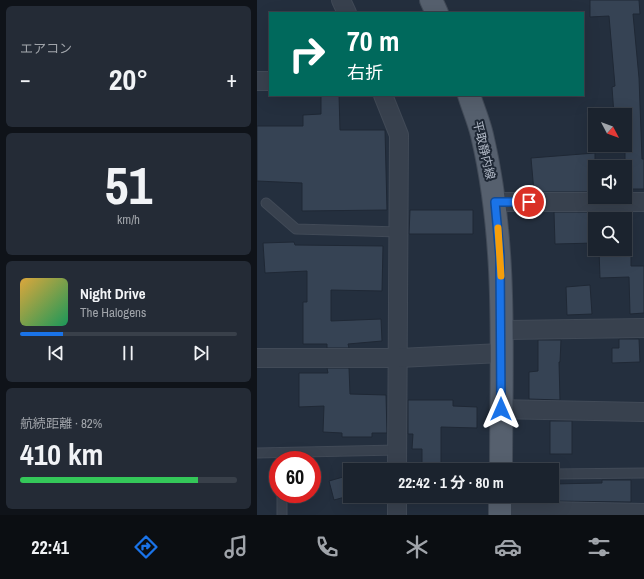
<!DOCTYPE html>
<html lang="ja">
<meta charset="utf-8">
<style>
:root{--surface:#1b232e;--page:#242b36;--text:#f1f3f6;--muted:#a0a4aa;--line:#39404a;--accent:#1a73e8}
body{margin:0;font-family:"Archivo Narrow","Noto Sans JP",sans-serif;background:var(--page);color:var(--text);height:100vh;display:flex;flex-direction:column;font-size:15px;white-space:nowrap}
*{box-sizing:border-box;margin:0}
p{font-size:13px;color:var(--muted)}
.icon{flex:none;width:22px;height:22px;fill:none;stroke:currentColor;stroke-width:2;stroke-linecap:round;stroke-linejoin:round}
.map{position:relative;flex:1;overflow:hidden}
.panel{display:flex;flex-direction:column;gap:6px;padding:6px;background:#0f1319;width:257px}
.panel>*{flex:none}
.guide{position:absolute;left:12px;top:12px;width:315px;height:84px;border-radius:0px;box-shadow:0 4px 16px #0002,0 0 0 1px var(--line);background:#00695c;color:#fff;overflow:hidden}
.needle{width:26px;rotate:131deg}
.buttons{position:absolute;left:331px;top:108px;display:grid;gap:8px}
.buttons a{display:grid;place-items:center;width:44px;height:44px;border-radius:0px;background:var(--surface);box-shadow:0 4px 16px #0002,0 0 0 1px var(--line);font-size:20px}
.speed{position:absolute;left:12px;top:451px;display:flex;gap:8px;font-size:20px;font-weight:700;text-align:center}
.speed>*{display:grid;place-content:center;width:52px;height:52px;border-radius:50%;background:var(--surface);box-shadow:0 4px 16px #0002,0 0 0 1px var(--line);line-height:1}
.speed .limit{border:6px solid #d22;background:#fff;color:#111}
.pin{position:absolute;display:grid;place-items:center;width:34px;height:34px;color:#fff;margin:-17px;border:2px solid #fff;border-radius:50%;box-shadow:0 1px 4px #0007}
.me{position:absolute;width:44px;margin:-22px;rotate:0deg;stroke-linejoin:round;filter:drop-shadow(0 0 3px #0008)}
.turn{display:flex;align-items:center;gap:14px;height:84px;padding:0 12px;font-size:18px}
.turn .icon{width:52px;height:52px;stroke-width:2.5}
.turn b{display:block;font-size:28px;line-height:34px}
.big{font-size:30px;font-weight:700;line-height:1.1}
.panel .card{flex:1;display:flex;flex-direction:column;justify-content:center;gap:6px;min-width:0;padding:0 14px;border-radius:6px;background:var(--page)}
.panel .dial{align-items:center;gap:0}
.dial b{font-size:52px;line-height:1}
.song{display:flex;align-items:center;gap:12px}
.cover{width:48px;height:48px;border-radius:6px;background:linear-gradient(135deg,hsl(40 70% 55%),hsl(150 70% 35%))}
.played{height:4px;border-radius:2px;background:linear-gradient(90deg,var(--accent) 20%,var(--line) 20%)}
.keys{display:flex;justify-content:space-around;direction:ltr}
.heat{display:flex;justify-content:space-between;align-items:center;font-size:22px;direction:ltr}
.charge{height:6px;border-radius:3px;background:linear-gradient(90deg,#34c759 82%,var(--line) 0)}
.trip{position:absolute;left:86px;top:463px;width:216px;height:40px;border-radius:0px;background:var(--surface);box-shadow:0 4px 16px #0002,0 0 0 1px var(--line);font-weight:700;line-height:40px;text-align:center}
.dock{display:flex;height:64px;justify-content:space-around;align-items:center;background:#0b0e12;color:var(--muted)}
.dock .icon{width:28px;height:28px}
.dock .current{color:var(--accent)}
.dock b{font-size:18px;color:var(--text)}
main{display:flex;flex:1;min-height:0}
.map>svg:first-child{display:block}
</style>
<main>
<section class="panel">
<div class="card"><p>エアコン</p>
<div class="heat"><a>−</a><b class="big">20°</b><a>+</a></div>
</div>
<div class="card dial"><b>51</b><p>km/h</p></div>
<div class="card">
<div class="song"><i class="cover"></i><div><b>Night Drive</b><p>The Halogens</p></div></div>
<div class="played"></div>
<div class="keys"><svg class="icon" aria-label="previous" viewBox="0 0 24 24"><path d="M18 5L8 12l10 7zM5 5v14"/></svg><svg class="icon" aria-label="pause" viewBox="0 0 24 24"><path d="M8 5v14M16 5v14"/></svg><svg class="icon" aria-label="next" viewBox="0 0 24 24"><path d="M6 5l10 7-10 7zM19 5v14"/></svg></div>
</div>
<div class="card"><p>航続距離 · 82%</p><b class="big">410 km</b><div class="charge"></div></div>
</section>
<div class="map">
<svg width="387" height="515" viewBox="0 0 387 515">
<rect width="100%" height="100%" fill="#242f3e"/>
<g fill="#364354" stroke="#1f2835">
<polygon points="333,0 382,0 383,14 376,14 382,78 385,159 387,159 387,189 368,189 368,115 357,115 355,87 358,86 352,16 333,17"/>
<polygon points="64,95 82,95 83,130 128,130 130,210 45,211 45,183 0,181 0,126 46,126 46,115 64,114"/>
<polygon points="338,153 338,192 277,192 274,158"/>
<polygon points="153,210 216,210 216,234 152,234"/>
<polygon points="297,212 338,212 338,243 298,244"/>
<polygon points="37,242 38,245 126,246 125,291 74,290 74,321 124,319 125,341 91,344 92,348 70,348 70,344 46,344 46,302 50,302 50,271 8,273 6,243"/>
<polygon points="342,249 374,249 374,266 387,266 387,313 373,314 372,277 343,278"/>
<polygon points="333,285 335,314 310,315 309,287"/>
<polygon points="362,339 382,339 383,362 355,363 355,348 362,348"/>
<polygon points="281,340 304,340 303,362 302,362 303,400 272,399 272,372 281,371"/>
<polygon points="70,368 92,368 93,394 129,395 130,433 115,433 115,437 85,437 85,433 66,432 67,406 42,407 42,373 71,373"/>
<polygon points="151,400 196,400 196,406 220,407 220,428 184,427 184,467 213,467 213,470 165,470 165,449 155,449 156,434 151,434"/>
<rect x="293" y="421" width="22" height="33"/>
<polygon points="93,475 93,496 116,496 89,503 88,497 77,500 72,481"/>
<polygon points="345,480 374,480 374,502 295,501 295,484 345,483"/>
<rect x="165" y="496" width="48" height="2"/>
</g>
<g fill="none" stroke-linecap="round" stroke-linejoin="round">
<g stroke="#414a57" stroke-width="11">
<g id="lane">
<polyline points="9,203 39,229 142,232"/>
<polyline points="0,453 140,450"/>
<polyline points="295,474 387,473"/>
<polyline points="25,494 25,515"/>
</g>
</g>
<g stroke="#414a57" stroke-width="20">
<g id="street">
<polyline points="84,0 90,13"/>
<polyline points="0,81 13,81"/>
<polyline points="126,95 142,135 140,470"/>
<polyline points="238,202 387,202"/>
<polyline points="244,330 387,328"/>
<polyline points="0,358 142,358 244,353"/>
<polyline points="244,409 387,412"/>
<polyline points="243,510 387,513"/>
<polyline points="140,515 140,496"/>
</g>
</g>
<g stroke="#414a57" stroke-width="24">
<g id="primary">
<polyline points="174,0 180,13"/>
<path d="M212,95c4,13 10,27 13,40 26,109 19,224 19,335"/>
<polyline points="243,515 243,496"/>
</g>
</g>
<use href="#lane" stroke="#38414e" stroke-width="9"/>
<use href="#street" stroke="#38414e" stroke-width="18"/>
<use href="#primary" stroke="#56606e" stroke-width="22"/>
</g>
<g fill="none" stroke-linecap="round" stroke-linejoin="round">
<g stroke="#114b97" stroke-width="10">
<polyline id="route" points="244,409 243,256 238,202 272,202"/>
</g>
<use href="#route" stroke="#1a73e8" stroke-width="7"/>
<polyline stroke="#f59e0b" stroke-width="7" points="241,228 244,276"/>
</g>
<g text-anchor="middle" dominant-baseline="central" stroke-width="4" stroke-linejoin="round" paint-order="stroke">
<g font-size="12" fill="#b4bcc9" stroke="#1d2633">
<text transform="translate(227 150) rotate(77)">平取静内線</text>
</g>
</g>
</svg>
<div class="buttons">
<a><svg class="needle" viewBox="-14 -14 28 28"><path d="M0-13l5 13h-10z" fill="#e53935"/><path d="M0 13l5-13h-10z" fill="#a0a4aa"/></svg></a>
<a><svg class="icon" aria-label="sound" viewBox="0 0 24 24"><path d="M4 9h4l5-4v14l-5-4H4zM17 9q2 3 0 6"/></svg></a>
<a><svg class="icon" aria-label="search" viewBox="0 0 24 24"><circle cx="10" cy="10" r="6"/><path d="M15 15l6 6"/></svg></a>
</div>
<div class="speed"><div class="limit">60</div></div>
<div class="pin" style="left:272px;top:202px;background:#d93025"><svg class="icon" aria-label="arrive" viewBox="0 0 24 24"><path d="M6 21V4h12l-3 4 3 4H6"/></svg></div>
<svg class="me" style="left:244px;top:409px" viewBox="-20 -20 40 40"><path d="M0-17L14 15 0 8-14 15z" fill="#1a73e8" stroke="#fff" stroke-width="4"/></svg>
<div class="trip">22:42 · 1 分 · 80 m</div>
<div class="guide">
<div class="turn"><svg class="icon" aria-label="right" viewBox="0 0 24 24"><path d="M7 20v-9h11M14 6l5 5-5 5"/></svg><div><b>70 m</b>右折</div></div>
</div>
</div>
</main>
<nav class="dock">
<b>22:41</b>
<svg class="icon current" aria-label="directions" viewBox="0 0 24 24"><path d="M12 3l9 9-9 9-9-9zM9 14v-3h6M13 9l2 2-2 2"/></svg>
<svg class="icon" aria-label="music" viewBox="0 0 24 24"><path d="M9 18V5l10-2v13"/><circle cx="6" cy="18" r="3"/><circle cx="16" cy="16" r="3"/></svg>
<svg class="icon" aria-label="phone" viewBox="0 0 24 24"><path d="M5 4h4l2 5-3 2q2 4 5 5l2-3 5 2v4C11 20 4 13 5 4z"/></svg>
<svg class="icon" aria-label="climate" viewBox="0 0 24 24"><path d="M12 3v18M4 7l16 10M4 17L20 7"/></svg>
<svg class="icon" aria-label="car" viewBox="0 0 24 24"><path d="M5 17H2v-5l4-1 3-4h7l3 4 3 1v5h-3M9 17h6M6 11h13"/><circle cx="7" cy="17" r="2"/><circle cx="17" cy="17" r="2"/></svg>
<svg class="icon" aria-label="filters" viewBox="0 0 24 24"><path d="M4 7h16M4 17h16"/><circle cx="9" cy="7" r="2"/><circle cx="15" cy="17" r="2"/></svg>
</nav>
